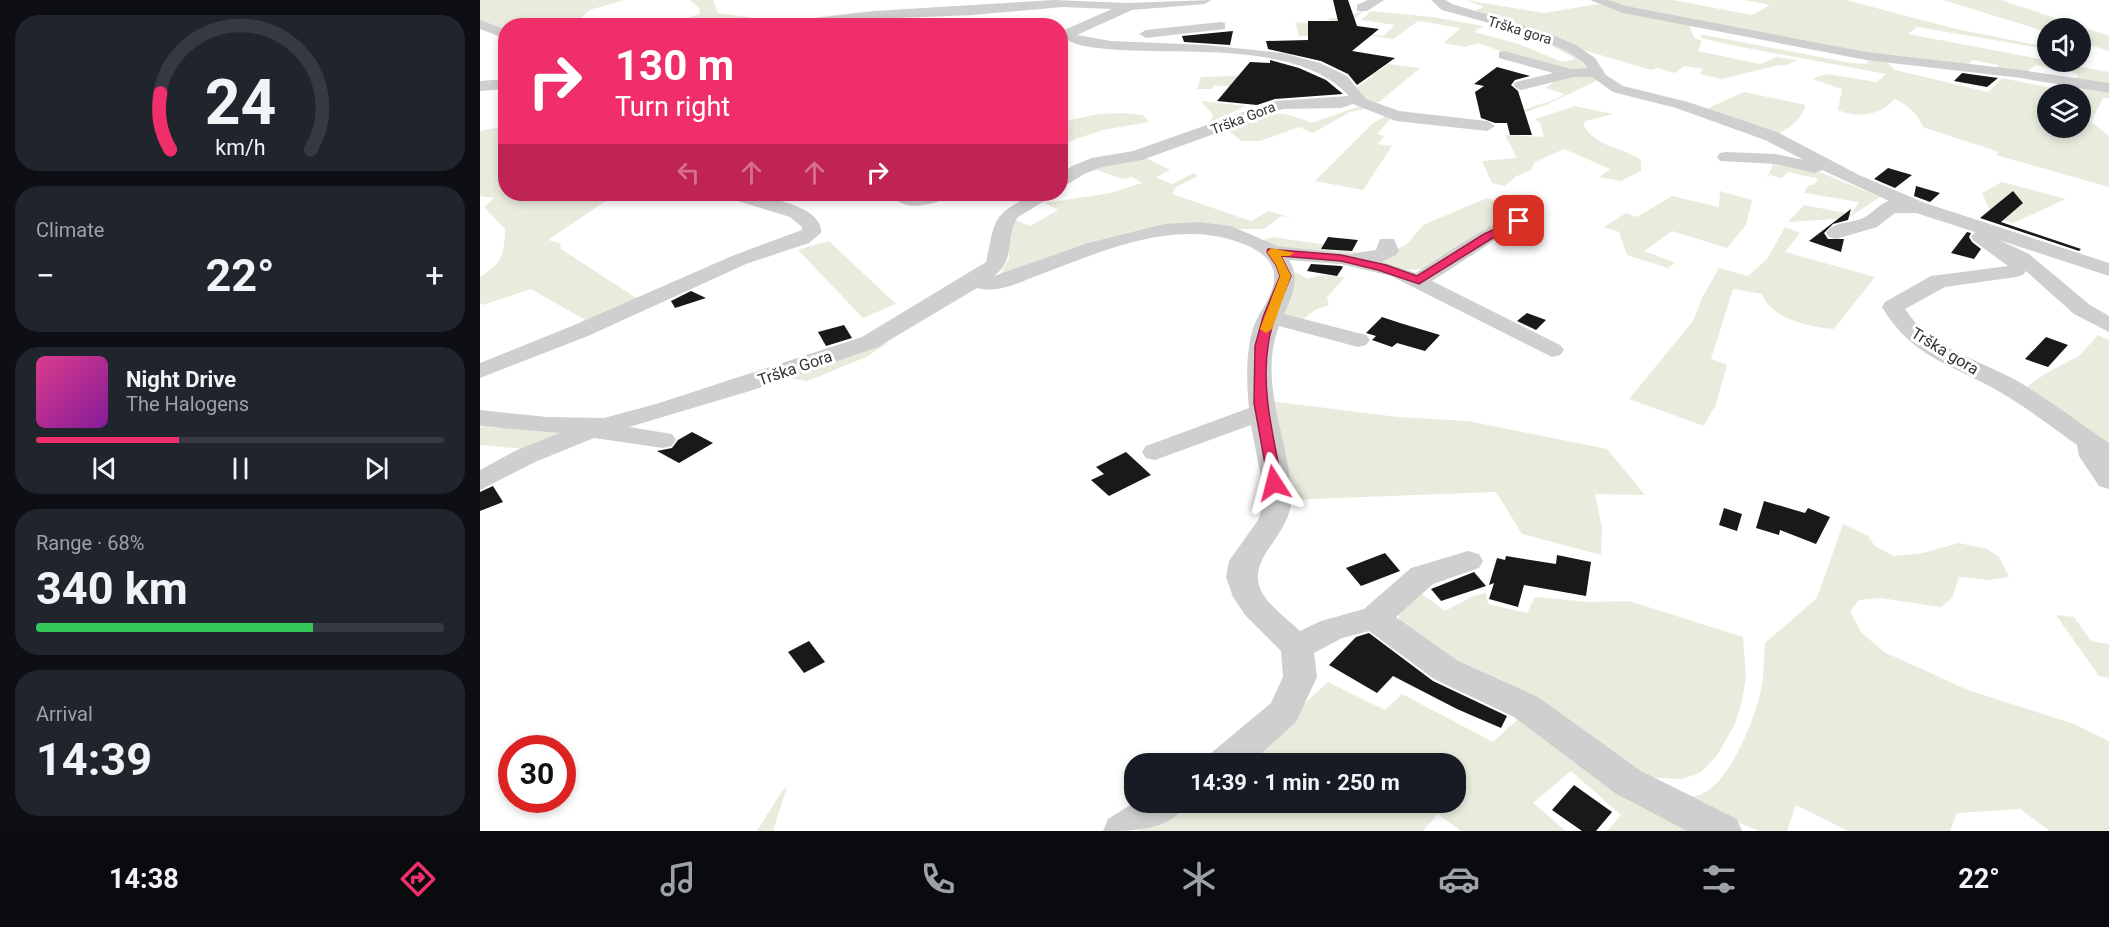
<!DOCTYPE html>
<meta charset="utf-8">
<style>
:root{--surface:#171b24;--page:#20242c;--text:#f1f3f6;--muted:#9ea1a6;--line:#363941;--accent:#f02e6a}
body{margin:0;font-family:Roboto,sans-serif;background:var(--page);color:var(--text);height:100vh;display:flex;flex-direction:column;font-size:22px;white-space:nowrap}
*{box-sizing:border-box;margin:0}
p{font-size:20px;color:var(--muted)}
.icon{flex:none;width:33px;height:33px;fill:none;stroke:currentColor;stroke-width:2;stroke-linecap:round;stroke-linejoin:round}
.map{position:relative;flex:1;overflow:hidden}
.drawer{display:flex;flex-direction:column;gap:15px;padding:15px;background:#0d0f14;width:480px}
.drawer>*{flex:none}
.hud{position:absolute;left:18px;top:18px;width:570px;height:183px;border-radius:24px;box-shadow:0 3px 9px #0003;background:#f02e6a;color:#fff;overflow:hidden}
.controls{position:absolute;left:1557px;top:18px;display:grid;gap:12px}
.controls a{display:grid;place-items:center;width:54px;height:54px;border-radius:50%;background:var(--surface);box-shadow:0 3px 9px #0003;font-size:30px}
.speed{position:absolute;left:18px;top:735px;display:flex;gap:12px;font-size:30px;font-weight:700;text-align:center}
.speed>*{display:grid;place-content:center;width:78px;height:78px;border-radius:50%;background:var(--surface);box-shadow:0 3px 9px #0003;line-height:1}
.speed .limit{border:9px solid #d22;background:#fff;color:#111}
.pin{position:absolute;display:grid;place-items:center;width:51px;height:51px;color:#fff;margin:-26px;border-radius:12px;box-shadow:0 3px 9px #0006}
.me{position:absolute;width:66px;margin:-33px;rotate:351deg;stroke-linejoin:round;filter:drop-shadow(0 0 4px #0008)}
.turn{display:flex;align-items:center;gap:21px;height:126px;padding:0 18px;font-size:27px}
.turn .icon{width:78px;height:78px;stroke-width:2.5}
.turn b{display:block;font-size:42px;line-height:51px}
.lanes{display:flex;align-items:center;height:57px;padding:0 18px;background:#0003;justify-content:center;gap:30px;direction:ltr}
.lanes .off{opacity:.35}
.big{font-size:45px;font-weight:700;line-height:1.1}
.drawer .tile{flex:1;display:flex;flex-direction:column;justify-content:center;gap:9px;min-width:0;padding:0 21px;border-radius:24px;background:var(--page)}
.drawer .dial{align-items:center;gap:0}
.dial svg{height:156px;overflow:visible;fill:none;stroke:var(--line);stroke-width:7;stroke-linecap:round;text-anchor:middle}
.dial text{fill:var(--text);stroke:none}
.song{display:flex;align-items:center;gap:18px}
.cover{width:72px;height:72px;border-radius:9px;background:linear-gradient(135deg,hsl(330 70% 55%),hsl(290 70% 35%))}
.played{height:6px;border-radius:3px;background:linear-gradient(90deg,var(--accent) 35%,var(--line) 35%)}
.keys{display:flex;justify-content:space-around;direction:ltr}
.heat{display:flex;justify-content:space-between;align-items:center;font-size:33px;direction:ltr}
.charge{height:9px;border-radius:4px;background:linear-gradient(90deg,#34c759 68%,var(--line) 0)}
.trip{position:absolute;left:644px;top:753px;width:342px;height:60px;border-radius:24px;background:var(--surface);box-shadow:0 3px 9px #0003;font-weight:700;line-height:60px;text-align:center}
.dock{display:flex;height:96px;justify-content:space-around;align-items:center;background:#090b0e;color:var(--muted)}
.dock .icon{width:42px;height:42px}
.dock .active{color:var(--accent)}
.dock b{font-size:27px;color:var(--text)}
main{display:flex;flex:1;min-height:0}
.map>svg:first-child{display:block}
</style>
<main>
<section class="drawer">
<div class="tile dial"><svg viewBox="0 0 100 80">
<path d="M14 69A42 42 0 1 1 86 69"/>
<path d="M14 69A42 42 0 0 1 9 40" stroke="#f02e6a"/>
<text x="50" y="56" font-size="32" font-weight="700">24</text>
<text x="50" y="72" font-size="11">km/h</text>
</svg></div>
<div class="tile"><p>Climate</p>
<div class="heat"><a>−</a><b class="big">22°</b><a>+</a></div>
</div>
<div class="tile">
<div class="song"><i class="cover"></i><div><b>Night Drive</b><p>The Halogens</p></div></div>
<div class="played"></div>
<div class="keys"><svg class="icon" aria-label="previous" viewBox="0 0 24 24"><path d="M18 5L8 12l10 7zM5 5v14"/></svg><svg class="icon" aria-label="pause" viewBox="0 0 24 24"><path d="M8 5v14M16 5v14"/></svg><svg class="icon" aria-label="next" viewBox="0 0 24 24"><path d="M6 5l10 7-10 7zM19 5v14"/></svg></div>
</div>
<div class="tile"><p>Range · 68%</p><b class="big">340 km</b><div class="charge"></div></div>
<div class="tile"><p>Arrival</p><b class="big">14:39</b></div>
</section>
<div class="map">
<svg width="1629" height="831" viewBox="0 0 1629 831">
<rect width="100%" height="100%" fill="#fff"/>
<g fill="#e9ecdd" fill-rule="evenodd">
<polygon points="0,0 144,0 110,10 93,25 26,26 25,31 0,22"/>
<polygon points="210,0 233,0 238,13 301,22 386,11 386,15 300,25 185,26 219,14 220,9"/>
<polygon points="986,0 1064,13 1118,4 1209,24 1214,38 1222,41 1218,51 1280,64 1296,57 1318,60 1304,66 1299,65 1242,79 1220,74 1223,69 1204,66 1195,73 1177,68 1171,70 1093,47 994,11 1004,7"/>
<polygon points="1122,0 1193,0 1272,15 1290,5 1264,0 1366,0 1476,29 1567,47 1567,49 1437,27 1428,34 1629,72 1629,87 1591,82 1598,77 1596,73 1556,65 1545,73 1516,70 1518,65 1492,60 1489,66 1408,58 1140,7"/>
<polygon points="1463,0 1521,0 1629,36 1629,51 1601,42 1600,28 1568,28 1567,32"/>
<polygon points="886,9 873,20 869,31 903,36 915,25 881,20 891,11 952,17 1004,26 994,32 1039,44 1082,62 1096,59 1068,44 1016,28 1023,25 1092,51 1106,68 1097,71 1049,61 998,43 985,47 963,43 981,28 938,21 913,39 885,35 819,36 815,22 848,24 849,18 864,18"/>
<path d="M1219,34l152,29 16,1 1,-4 19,2 8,8 93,22 14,-14 64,13 6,-6 37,5v8h-6l-12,24 18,14v51l-113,-32 3,-3 -76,-25c-4,-12 -17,-24 -29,-28 -12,17 -38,19 -56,11l4,-21 -30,-10 14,-5 51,8 9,-8 -160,-30 -24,-6zM1568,94h32v34h-32z"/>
<polygon points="908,64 940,68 899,102 886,103 876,88 893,76 888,73 899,71"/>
<path d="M1110,73l8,7 -52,25 -26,9 -28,-13 33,9c14,-7 26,-7 40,-16l-20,-6 8,-5 -6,-2z"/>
<polygon points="754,76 796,77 761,88 734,85 733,89 717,89 721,77"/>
<path d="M1264,92l62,13c-5,14 -16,24 -31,30l-71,-25z"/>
<polygon points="721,101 766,106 730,122 733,115"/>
<path d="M883,105l5,3 -18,4 -37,21 -14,-6 -39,14h-19l-13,-11c31,-19 51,-22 83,-7z"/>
<path d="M1095,106l38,8 -27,7 -3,3c11,23 38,22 58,36v11l-20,10 -22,-4 11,-8 -46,-20 -29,13 -4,8 -16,7 -10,9 -13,-3 -10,-22 35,-3 -12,-23 39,2 -4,-14 -5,-4z"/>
<polygon points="643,113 663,115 669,122 623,130 581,144 581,122 618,114"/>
<polygon points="908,115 913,116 897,134 904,136 898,144 912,146 883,190 835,181 893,123"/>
<path d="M25,126l1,68h110l-68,46 12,3 1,6 77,50 -49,23 -58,-33 -48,16 -3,-2v-26c23,-15 24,-21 25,-48l-21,-22 10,-9 -14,-2v-65z"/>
<polygon points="664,157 690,170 676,177 692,184 714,173 718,176 696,187 692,194 771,221 788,211 815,219 801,216 784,229 760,229 712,223 519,276 529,259 528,239 535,220 550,226 578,210 565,203 630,193 662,183 652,177 642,179 612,168"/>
<polygon points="1294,162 1330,168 1400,197 1368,218 1308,222 1324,205 1371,214 1379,202 1324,193 1328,185 1333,185 1339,179 1308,172 1302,178 1290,175 1287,178"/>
<polygon points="1522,182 1586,199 1533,223 1513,217 1502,193"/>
<polygon points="1240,191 1272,200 1266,225 1247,248 1192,231 1164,251 1195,263 1188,268 1147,255 1139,232 1124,227 1146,213 1157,217 1192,196 1239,207"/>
<polygon points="1007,198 1047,211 946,269 924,270 896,262 928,243 943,225"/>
<path d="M1305,227l15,6 -15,19 90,25 -41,52c-24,-2 -62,-9 -72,-35l-29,-5 -22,70 16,6 -11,39 -12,22 -75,-27 64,-78 9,-23 17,-30 29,8 19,-17z"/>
<polygon points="792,237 848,245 850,249 878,252 860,256 790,247 781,241"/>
<polygon points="349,241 416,304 383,318 318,250"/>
<polygon points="815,272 828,279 841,275 865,277 847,297 849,305 835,310 823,319 802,316"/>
<polygon points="1618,335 1629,340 1629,450 1542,390 1568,372 1599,356"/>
<polygon points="411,341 386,357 335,378 327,381 303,377"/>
<polygon points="789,401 918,417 988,421 1127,449 1165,495 1115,494 1122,528 1121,555 1042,534 1016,492 804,500"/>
<polygon points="0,427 88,431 43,449 0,445"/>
<path d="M1363,524l25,12 7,10 19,10 29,-3 36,-10 28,6 12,8 10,20 -20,3 -30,-3 -7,21 -11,9 -61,-9 -21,2 -9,11 11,21 23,20 84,38 106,34 35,17v90h-59l-30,-22 -63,4 -7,18h-102l-52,-26 -9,26h-28l-90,-37c8,1 19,3 27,2 32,-6 62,-83 66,-112 2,-13 2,-28 3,-41l52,-45z"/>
<polygon points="1006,593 1008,604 1047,613 1055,597 1109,602 1149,601 1263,637 1266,677 1262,701 1255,724 1236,757 1221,772 1203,779 1158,777 963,659 920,621 917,611 942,594 965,611 993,596"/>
<polygon points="1576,615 1594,617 1611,641 1629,644 1629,678 1619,676"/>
<polygon points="848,682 905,710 922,694 1013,742 1041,716 1225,831 1127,831 1141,815 1091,771 1053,803 1086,831 981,831 958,814 943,831 659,831 702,803 975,802 975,764 759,763"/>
<polygon points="307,787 293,831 277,831 302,791"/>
</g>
<g fill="#191919">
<polygon points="853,0 868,0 877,26 899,29 872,51 915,58 877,85 868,74 841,61 788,49 786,41 828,40 828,21 858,21"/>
<polygon points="753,31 750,45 704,42 702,36"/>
<polygon points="790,60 819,68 846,80 863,94 795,99 777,105 737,101 770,62 790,63"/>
<polygon points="1017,67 1050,76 1035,80 1031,85 1038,91 1052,135 1030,135 1027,123 1015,123 1001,118 995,92 1004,86 994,84"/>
<polygon points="1482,73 1518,78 1507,87 1474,81"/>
<polygon points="1408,168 1432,175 1415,188 1394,179"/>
<polygon points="1436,186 1460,193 1450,202 1434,196"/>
<polygon points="1533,191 1543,203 1521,222 1601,249 1599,251 1500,218"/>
<polygon points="1371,209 1368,220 1353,224 1344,233 1348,239 1364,239 1361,252 1329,241"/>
<polygon points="1487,232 1491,233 1489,237 1492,242 1501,249 1494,259 1471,253"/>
<polygon points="848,237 878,240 872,251 841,249"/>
<polygon points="831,264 861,266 863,267 857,276 827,271"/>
<polygon points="211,291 226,298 195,308 191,301"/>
<polygon points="1047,313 1066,320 1056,330 1037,321"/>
<polygon points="902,317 920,323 960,335 945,351 917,343 912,347 892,340 896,336 886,333"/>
<polygon points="364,325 372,338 346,346 338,332"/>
<polygon points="1566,337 1588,345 1568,367 1545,359"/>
<polygon points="212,432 233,443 199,463 177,451 192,448 198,440"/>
<polygon points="646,452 671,475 629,496 611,480 624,474 616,467"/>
<polygon points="13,486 23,502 0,511 0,492"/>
<polygon points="1284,501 1325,513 1328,508 1350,517 1336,544 1300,530 1299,535 1276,528"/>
<polygon points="1244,508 1262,514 1257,531 1239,525"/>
<polygon points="905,553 920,571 881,586 866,568"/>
<polygon points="1077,555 1111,562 1106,596 1044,585 1038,607 1009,599 1014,583 1009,585 1017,558 1025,560 1026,556 1076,564"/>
<polygon points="994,572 1006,586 961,601 951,589"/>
<polygon points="889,633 953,681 1027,716 1021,728 977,709 913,676 897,693 849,665 876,637"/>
<polygon points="329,641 345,662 324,673 308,652"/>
<polygon points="1094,785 1132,812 1116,831 1102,831 1072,810"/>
</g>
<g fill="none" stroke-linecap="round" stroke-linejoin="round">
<g fill="#cfcfcf" fill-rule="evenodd">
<path d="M574,0l73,3 84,-3 -6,4 -73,6 -55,25 34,6 96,4 75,8 38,10 27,13 19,23 33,12 88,10 8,5 -8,5 -91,-10 -43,-17 -12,4 -58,1 -141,51 -40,7 -18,7 -24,15v-14l12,-9 20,-8 41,-7 142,-50 74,-5c-51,-57 -171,-40 -242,-47 -15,-2 -35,-2 -47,-15l2,-3 50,-22 -49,-2 -91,8 -98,4 -53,7h-42l6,-4 89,-11z"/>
<polygon points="888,0 904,0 887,11 877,11 877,5"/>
<path d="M951,0h14l7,4 93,28 31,13 19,13 11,17 17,11 65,16 89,30 82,43 66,28 184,60v13l-110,-36 30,14 61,51 19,11v16l-35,-18 -48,-43 -3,4 -7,2 -71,10 -40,22c26,41 77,51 116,74 30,19 59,40 88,60v46l-10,-3 -20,-30 -2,-11c-25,-18 -50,-37 -77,-53 -48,-28 -87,-33 -118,-85l3,-5 46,-26 77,-10 -34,-25 -3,-4 4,-5 -59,-19h-21l-18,14 -41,12 -7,-2 -3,-4c9,-13 27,-9 39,-16 9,-5 14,-13 24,-16l-67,-31 -7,3 -39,-9 -56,-3 -3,-4 3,-4 6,-1 50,2 28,6 -39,-20 -89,-32 -63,-16 -21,-15h-18l-53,13 -5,-2 -3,-3 3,-3 37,-9 -54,-15v-6l5,-1 67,18 16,-1c-15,-26 -114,-49 -145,-58z"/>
<polygon points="1110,0 1128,0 1146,6 1386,52 1541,70 1629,83 1629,93 1541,78 1386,60 1143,13"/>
<polygon points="0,20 26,30 26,39 0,29"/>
<polygon points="740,22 745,23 745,29 666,38 659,34 666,30"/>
<polygon points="26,79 26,89 0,91 0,81"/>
<path d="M246,194c21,-2 99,9 95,39l-12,10 -63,21 -158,72 -108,42v-15l92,-37 160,-70 70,-26v-3l-12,-10 -62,-19z"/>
<path d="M411,194h60l-2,4c-19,6 -44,16 -58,-4z"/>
<path d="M554,194h22l-38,23c-14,20 -1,42 -24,59l94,-33 77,-19 34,-2 32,4 46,20 72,8 27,-4 4,-11h14l5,12 -3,4 -14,7 34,11c23,-15 102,-70 125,-64l3,4 -3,4 -46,23 -63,41 128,64 4,5 -4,5 -8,2 -161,-81 -50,-12 -52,-4c12,18 3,36 -5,54l82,21 4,5 -4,5 -8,2 -79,-21c-23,62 15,119 12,180 -3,14 -11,26 -19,38 -32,42 -4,58 28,87l21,-10 43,-12 47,-41 57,-17 11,3 4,7 -4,7 -46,16 -37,33 62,44 80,36 103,74 96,48 5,12h-55l-72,-38 -101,-76 -80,-38 -65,-48 -27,7 -28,15 3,24 -21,45 -46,42h-44l5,-11 60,-50 12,-26 -2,-26 -36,-36 -12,-18 -7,-20 3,-16 29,-41 5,-14 -2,-28 -10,-53 -96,35 -9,-2 -4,-6 4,-6 103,-38c-3,-29 -4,-69 10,-93 7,-12 17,-27 15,-42 -2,-14 -16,-23 -28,-28 -68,-29 -143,6 -207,30 -19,7 -42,19 -62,13l-99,59 -128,44 -121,36 43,7 4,6 -4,6 -9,2 -69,-10 -59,24 -55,28v-20l37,-20 43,-17 -80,-7v-16l67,7 57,1 52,-14 206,-67 124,-75c10,-45 5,-46 48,-68z"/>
<path d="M655,802h52c-16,29 -53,29 -84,29l5,-12z"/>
</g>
</g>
<path fill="#f02e6a" stroke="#9c1e45" stroke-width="1.5" d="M1039,218l3,1v4l-31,16 -72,45 -41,-14 -37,-9 -60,-5 10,20c-9,22 -20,46 -23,70 -7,46 6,92 14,137l-8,5 -5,-2 -15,-83 1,-57 8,-29 17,-41 -4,-11 -9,-13 1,-3 73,6 45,10 31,11 67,-42z"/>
<polygon fill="#f59e0b" points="792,248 814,253 809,256 801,256 811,276 792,329 786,333 780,329 800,276 796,265 787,252"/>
<g text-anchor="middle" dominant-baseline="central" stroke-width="6" stroke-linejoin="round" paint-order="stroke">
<g font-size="14" fill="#323232" stroke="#fff">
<text transform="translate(1040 30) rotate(17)">Trška gora</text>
<text transform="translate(763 118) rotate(-21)">Trška Gora</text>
</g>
<g font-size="16" fill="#323232" stroke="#fff">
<text transform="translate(1465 351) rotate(31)">Trška gora</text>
<text transform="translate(315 368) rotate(-19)">Trška Gora</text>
</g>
</g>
</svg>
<div class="controls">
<a><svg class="icon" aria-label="sound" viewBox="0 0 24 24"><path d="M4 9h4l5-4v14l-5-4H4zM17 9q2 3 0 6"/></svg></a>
<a><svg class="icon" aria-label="layers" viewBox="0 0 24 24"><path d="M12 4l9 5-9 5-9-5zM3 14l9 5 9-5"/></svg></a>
</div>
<div class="speed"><div class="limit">30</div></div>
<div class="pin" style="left:1039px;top:221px;background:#d93025"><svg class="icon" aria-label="arrive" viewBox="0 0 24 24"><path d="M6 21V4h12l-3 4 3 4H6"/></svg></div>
<svg class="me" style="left:794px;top:483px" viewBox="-20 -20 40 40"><path d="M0-17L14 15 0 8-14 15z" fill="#f02e6a" stroke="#fff" stroke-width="4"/></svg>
<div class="trip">14:39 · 1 min · 250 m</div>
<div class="hud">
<div class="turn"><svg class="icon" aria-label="right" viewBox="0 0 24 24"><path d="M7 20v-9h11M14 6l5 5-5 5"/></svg><div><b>130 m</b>Turn right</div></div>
<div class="lanes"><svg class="icon off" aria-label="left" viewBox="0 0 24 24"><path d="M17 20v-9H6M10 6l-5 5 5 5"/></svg><svg class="icon off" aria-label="ahead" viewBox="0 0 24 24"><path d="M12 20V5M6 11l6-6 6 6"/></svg><svg class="icon off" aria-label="ahead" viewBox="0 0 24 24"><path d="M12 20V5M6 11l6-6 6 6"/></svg><svg class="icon" aria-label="right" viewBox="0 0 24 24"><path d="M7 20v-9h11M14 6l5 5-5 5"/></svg></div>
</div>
</div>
</main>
<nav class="dock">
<b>14:38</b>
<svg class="icon active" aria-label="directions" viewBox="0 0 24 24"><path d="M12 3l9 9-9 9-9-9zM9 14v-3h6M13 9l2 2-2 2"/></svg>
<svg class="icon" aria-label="music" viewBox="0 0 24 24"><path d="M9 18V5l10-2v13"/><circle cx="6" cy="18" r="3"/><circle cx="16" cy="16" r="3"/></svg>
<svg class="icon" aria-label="phone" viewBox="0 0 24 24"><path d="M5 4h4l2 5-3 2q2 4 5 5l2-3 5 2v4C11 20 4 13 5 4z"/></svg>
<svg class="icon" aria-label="climate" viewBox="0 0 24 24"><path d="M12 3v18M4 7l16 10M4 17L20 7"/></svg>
<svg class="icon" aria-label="car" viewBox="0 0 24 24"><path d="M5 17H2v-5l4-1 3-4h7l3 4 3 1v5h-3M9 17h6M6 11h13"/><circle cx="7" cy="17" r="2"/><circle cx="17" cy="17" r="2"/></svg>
<svg class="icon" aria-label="filters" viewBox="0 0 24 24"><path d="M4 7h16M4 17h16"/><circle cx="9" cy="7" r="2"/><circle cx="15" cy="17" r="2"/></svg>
<b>22°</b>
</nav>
